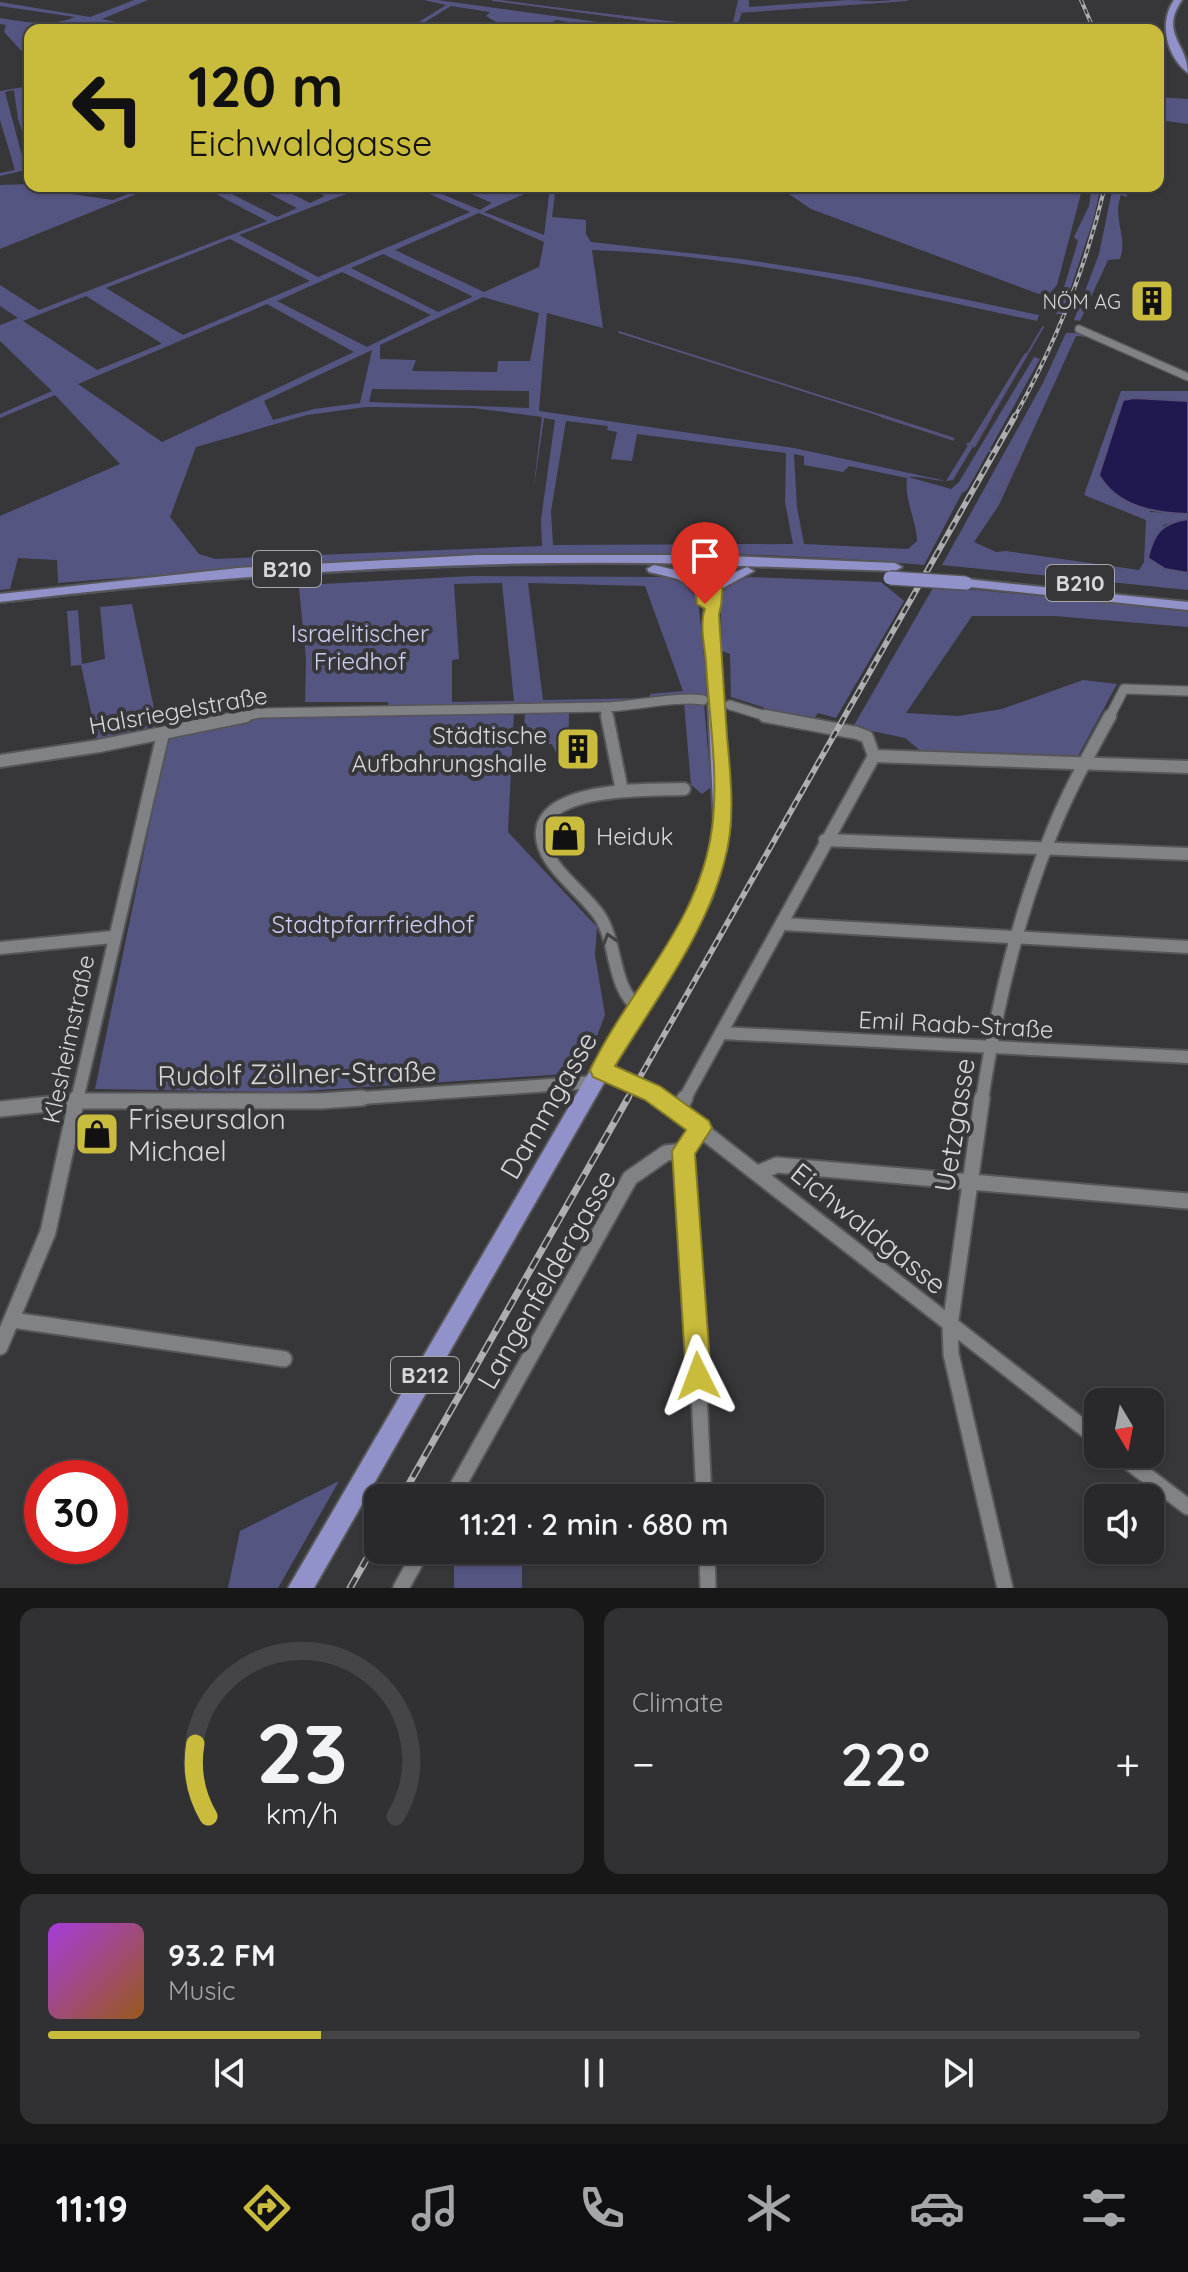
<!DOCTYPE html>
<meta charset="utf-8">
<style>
:root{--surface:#29292c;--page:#313134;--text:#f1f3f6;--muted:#a5a6a9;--line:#454548;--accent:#c9bb3b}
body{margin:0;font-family:Quicksand,sans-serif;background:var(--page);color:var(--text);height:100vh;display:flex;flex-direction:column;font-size:30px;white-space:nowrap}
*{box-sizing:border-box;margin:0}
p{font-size:26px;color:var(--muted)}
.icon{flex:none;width:44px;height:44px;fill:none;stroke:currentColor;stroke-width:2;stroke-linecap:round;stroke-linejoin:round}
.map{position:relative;height:1588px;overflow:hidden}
.drawer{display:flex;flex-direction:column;gap:20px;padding:20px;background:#171718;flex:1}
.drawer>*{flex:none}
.hud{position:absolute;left:24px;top:24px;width:1140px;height:168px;border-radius:16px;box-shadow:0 2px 6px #0004,0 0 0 2px var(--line);background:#c9bb3b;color:#111;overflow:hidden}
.needle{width:52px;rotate:170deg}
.controls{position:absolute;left:1084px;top:1388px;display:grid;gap:16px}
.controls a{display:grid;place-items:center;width:80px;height:80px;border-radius:16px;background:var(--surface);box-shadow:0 2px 6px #0004,0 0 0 2px var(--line);font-size:40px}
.speed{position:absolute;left:24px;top:1460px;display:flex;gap:16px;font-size:40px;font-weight:700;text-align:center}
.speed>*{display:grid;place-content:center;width:104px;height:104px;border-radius:50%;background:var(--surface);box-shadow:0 2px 6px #0004,0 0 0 2px var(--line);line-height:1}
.speed .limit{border:12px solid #d22;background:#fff;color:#111}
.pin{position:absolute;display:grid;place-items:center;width:68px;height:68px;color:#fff;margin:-82px -34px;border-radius:50% 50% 50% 0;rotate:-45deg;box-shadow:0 0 8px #0007}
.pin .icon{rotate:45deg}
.me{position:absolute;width:88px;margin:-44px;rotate:357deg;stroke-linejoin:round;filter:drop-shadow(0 0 6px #0008)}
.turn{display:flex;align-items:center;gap:28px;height:168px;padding:0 32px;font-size:36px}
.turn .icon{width:104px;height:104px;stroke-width:2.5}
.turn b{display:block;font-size:56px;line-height:68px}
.big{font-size:60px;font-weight:600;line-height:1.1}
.drawer .widget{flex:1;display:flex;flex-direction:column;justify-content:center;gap:12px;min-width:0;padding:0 28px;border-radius:16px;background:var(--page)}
.drawer .dial{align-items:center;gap:0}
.dial svg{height:208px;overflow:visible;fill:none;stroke:var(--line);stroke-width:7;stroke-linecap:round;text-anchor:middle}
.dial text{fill:var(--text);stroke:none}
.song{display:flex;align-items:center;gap:24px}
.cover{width:96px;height:96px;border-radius:12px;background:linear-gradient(135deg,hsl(280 70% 55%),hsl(30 70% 35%))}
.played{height:8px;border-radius:4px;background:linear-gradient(90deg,var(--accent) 25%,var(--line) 25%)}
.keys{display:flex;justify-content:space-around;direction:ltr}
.heat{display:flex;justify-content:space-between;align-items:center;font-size:44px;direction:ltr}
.drawer .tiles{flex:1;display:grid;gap:20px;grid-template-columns:1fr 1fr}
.widget:last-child{grid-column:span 2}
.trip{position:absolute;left:364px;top:1484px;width:460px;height:80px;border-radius:16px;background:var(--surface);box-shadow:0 2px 6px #0004,0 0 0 2px var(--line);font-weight:600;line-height:80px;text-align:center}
.menu{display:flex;height:128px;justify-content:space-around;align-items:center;background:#101012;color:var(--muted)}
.menu .icon{width:56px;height:56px}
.menu .on{color:var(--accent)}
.menu b{font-size:36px;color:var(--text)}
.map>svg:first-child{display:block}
</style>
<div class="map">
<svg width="1188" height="1588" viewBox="0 0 1188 1588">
<rect width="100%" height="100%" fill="#37373a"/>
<g fill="#555582" fill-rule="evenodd">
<path d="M134,0h14l-46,19 52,11 -89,-3 2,3 -38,-2 1,32 -26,-28 2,-7 -6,-1v-6c24,4 52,9 75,-1l-75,-11v-4l90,15z"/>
<path d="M424,0h13l220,30h-39l3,-3 -37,-4 -12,7h-16l13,-8 -13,-2c-27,16 -43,13 -70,-4l4,-4 -39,-6 -39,24h-6l40,-25z"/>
<polygon points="490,0 728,28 732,27 738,0 749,0 749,7 848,0 893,2 742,12 736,30 710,30"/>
<polygon points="30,86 30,155 18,119 14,90 5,92 25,167 30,166 30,169 0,176 0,173 15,170 0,120 0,91"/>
<polygon points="1158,97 1188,99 1188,124 1158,120"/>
<polygon points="30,184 49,186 44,190 113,200 148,186 156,186 0,249 0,185"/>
<path d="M201,186h15l61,31 20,-9 -43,-22h22l34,17 15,-7 -20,-10h62l-128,49 79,42 152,-65 -59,-26h12l57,24 12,-7 -39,-17h89l-58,26 60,23 6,-47 -4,-2h10l-4,31 34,3v14l5,8 150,17 116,18 182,38 -2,6c-146,-31 -295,-66 -445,-71l11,78 -56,-15 -8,98 255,37 152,33 79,-128 3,1 -75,126c-16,3 -31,-5 -45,-3l43,12 8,-7 75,-125 6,2 -73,131 -5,3 -38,72c-288,-26 -578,-5 -866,18l-1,-23 -39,-2 -8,31 -10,1v-74l120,-52 -65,-69 -55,23v-4l52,-23 -52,-50v-16l18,-7 -18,-12v-21l39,25 228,-89zM479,213l65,29 -5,25 -55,25 -89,-42zM230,239l80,42 -127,54 -77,-47zM383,254l89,42v1l-34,15 -87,-44zM342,272l89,43 -64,32 -90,-46zM86,296l75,47v1l-64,26 -74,-49zM483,297l56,16 -9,48h-32l-1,11 -85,-1 4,-11 -36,-1v-14zM267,304l87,48 -192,90 -84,-58zM372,350l-12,53 -46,6 -41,11 -9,-19zM372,389l157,2v17l-160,-6zM366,407l107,1 69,9 -9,76 11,-75 11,2 -14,99 1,27 -327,13 -16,-5 -29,-37 26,-70 111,-32zM566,421l42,5 -1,4 10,2 -6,27 21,2 5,-27 149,19 -1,49 8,42 -240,1 -2,-34zM794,454l10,2v9l39,7 6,-6 58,12c-3,22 9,40 10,63l-9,8 -104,-5 -7,-37z"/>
<polygon points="777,186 1083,186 1057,285 1047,297 811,209"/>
<polygon points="1092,186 1101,186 1093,221 1062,314 1056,314 1078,241 1074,237 1089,206"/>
<path d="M1113,186h14v11l-6,-2c-9,25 7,40 -1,64l-12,1 -28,61 -6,-1 25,-66z"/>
<polygon points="1066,333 1082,333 1091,337 1076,336 999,505 974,542 996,552 1006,551 1139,570 1144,562 1146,520 1084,495 1121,391 1188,391 1188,401 1134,398 1150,512 1188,514 1188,519 1163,525 1165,569 1188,573 1188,590 942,565 1043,383"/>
<path d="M485,562h204l8,4c-233,-5 -465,10 -697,38v-3l200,-22z"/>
<path d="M472,576l192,1 19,6 15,16 10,96c-25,-2 -48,6 -73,7 -82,2 -164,5 -246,4l-1,-4h-83l1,-43 -7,-71 5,-3zM502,583l12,118 -62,1v-42l7,-1 -5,-75zM528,583l117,3 38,105 -33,3v4l-107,2z"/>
<polygon points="750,577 881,582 904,601 836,718 818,713 814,719 787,715 731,697 730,654 722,651 720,594 733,581"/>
<polygon points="934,586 1188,610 1188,627 1054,616 972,616 906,713 958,716 1002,709 1083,680 1117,684 1077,758 922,752 905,738 853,727"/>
<polygon points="132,604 159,732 98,744 81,665 71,666 67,611 78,610 82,664 105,659 100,607"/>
<polygon points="684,703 704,704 711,787 702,794 691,785"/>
<polygon points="514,711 508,832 597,927 595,955 605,1015 583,1073 287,1092 95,1089 168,736 264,716"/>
<polygon points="525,713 569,713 568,753 556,753 552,744 523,744"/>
<polygon points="339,1481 278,1588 228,1588 240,1531"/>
<polygon points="454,1555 522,1561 522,1588 454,1588"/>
</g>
<g fill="#201950" stroke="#575279" stroke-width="2">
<path d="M1134,398l54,3v113c-33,-1 -71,-7 -89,-39l24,-75z"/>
<path d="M1188,519v54l-23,-4 -17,-11c6,-26 14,-35 40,-39z"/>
</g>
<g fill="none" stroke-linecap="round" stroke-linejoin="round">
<g stroke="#575279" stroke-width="2">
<polyline points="493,0 720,30"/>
<polyline points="738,12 907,0"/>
<polyline points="726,30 733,28 741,0"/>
<polyline points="619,332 889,418"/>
<polyline points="990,418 1043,327"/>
</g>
<g stroke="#575279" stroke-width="3">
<polyline points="882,416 953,439"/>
<polyline points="968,444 974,446 991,416"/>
<polyline points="983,449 991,451"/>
<polyline points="999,496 1019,459 1007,456"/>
</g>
<g stroke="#565658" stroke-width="10">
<polyline id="minor-far3" points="1079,329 1188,377"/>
</g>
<g stroke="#565658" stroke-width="12">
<g id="minor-far2">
<polyline points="730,705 772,718"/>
<polyline points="605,707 607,718"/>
<path d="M236,718l23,-5 346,-6c30,-1 71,-11 98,-7"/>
<polyline points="1109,718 1124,689 1188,691"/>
</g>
</g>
<g stroke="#565658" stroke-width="16">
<g id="minor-far1">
<polyline points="607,716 622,791"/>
<polyline points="765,716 857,733 867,737 874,756"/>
<polyline points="874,756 1188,767"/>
<polyline points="0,761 99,746 246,716"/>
<polyline points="825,840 1188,854"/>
<polyline points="782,924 1188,947"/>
<polyline points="0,948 113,937"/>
<path d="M639,1008c-28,-21 -21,-65 -40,-93 -14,-20 -46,-44 -54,-66 -25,-64 104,-59 139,-60"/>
<polyline points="721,1033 1188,1057"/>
<polyline points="601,1070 663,1100"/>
<polyline points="77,1100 163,734"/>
<polyline points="333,1100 594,1082"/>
<polyline points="684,1100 874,756"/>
<path d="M982,1100c14,-91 35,-183 70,-268 16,-40 37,-78 58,-116"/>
</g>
</g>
<g stroke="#565658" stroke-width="19">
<g id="minor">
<polyline points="660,1098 1098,1439"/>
<polyline points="982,1098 950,1326 951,1354 1005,1588"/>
<polyline points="0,1109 78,1101 321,1101 362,1098"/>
<polyline points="679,1110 685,1098"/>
<polyline points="701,1128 683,1151 692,1247 704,1498"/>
<polyline points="758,1173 777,1165 1188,1201"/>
<polyline points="12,1320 284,1359"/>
<polyline points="0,1347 48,1232 77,1098"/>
<polyline points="1118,1454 1188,1507"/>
<polyline points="451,1498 630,1178 666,1153 683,1151"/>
<polyline points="707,1550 708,1588"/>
<polyline points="401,1588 422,1550"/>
</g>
</g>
<g stroke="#565658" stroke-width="4">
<g id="primary">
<path d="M1174,0h8c-23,33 6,44 6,73 -21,-16 -30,-50 -14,-73z"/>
<path d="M477,555h227l191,8 7,4 -7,4 -181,-6 6,14 27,-12 7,4 -33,18 -3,26 12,211 -7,35 -11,37 -21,41 -83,137 -294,512h-26l306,-524 85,-135 15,-31 13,-37 7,-35 -10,-211 3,-25h-10l-19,-11 -29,-7 -2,-3 7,-4 34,8 19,11 -6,-20c-235,-6 -468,10 -701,38v-8l238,-26z"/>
<polygon points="966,579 1188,602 1188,610 961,586 959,583"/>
</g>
</g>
<use href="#minor-far3" stroke="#818285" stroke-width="7"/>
<use href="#minor-far2" stroke="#818285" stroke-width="9"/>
<use href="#minor-far1" stroke="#818285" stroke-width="12"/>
<use href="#minor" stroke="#818285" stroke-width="15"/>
<use href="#primary" fill="#9292ca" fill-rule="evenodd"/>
<g stroke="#aeaeb0" stroke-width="4">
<g id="rail-far2">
<polyline points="1081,0 1094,30"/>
<path d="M1014,418c41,-73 72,-150 91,-232"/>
</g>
</g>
<g stroke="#aeaeb0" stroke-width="6">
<polyline id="rail-far1" points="627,1100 1015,416"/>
</g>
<g stroke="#aeaeb0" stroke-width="7">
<g id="rail">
<polyline points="401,1498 628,1098"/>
<polyline points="350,1588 378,1539"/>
</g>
</g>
<use href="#rail-far2" stroke="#37373a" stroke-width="2" stroke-dasharray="5" stroke-linecap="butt"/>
<use href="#rail-far1" stroke="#37373a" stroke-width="3" stroke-dasharray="8" stroke-linecap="butt"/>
<use href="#rail" stroke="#37373a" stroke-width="4" stroke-dasharray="12" stroke-linecap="butt"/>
<g stroke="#565658" stroke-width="16" stroke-linecap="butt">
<polyline id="primary-bridge" points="890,578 966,583"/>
</g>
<use href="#primary-bridge" stroke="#9292ca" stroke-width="13"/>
</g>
<defs><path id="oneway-chevron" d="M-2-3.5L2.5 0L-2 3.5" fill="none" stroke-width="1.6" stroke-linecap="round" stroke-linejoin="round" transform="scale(2)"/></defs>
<use stroke="#424245" href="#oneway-chevron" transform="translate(609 939) rotate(-107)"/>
<path fill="#c9bb3b" stroke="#837a26" stroke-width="2" d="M704,554c21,8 20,42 15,61 3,40 5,81 8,121 4,43 9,86 -3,127 -20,74 -70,139 -109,203l45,20 49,35 3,7 -17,26 16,222 -4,9 -9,4 -9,-4 -3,-9 -14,-225 14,-21 -41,-30 -52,-23 -3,-7c40,-83 110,-147 122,-242 7,-54 -3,-111 -6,-165 -1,-16 -7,-38 -1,-54l-8,-5 -4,-35 6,-14z"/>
<defs>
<g id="building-square" transform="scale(2.3)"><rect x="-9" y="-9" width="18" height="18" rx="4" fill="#c9bb3b" stroke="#37373a"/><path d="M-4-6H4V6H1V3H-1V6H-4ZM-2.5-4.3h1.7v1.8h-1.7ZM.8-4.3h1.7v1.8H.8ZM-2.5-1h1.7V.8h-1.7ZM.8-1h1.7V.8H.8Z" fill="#111"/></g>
<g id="shop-square" transform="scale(2.3)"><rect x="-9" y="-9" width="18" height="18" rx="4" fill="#c9bb3b" stroke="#37373a"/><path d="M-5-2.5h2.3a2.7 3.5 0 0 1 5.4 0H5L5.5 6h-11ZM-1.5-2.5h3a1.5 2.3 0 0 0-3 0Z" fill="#111"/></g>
</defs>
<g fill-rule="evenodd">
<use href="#building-square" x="1152" y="301"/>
<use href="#building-square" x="578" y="749"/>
<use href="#shop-square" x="565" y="836"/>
<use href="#shop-square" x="97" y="1134"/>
</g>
<g text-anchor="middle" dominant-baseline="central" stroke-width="8" stroke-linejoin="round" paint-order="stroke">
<g font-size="20" fill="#d7d7d9" stroke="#37373a" text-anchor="end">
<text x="1121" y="301">NÖM AG</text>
</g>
<g fill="#37373a" stroke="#a7a7a9" stroke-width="2">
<rect x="253" y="551" width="68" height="36" rx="6"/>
<rect x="1046" y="565" width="68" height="36" rx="6"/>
<rect x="391" y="1357" width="68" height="36" rx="6"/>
</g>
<g font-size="22" font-weight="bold" fill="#d7d7d9">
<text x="287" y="569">B210</text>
<text x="1080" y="583">B210</text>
<text x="425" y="1375">B212</text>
</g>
<g font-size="24" fill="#cccef3" stroke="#37373a">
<text x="360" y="633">Israelitischer<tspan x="360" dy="28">Friedhof</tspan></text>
<text x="373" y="924">Stadtpfarrfriedhof</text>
</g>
<g font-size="24" fill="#d7d7d9" stroke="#37373a">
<text transform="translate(178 710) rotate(-10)">Halsriegelstraße</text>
<text transform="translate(956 1024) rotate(3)">Emil Raab-Straße</text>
<text transform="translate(68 1039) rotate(-78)">Klesheimstraße</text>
</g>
<g font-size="24" fill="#d7d7d9" stroke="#37373a" text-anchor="end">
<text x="547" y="735">Städtische<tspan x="547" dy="28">Aufbahrungshalle</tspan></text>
<text x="596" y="836" text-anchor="start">Heiduk</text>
</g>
<g font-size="28" fill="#d7d7d9" stroke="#37373a">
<text transform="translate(297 1073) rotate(-1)">Rudolf Zöllner-Straße</text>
<text transform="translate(548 1105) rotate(-60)">Dammgasse</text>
<text transform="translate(954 1125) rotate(-81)">Uetzgasse</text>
<text transform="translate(869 1228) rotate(39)">Eichwaldgasse</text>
<text transform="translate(546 1279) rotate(-60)">Langenfeldergasse</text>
</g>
<g font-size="28" fill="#d7d7d9" stroke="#37373a" text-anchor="start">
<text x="128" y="1118">Friseursalon<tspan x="128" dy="32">Michael</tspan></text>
</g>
</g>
</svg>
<div class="controls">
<a><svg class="needle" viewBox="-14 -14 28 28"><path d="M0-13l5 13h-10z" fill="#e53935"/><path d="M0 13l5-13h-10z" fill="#a5a6a9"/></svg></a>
<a><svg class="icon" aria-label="sound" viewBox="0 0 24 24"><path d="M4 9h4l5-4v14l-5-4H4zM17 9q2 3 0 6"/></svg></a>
</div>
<div class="speed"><div class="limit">30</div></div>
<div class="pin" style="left:705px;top:604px;background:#d93025"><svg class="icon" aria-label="arrive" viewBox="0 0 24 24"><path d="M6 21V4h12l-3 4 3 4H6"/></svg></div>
<svg class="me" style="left:698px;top:1376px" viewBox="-20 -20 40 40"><path d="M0-17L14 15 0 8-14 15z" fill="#c9bb3b" stroke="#fff" stroke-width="4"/></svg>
<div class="trip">11:21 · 2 min · 680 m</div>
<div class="hud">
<div class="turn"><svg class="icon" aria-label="left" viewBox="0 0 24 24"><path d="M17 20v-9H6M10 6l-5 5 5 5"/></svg><div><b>120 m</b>Eichwaldgasse</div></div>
</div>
</div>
<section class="drawer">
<div class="tiles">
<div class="widget dial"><svg viewBox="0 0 100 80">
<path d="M14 69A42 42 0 1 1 86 69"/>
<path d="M14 69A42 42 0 0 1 9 41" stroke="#c9bb3b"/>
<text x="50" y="56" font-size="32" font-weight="700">23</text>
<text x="50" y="72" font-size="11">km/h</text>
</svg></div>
<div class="widget"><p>Climate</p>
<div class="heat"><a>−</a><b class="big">22°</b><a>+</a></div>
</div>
<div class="widget">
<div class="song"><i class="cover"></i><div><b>93.2 FM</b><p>Music</p></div></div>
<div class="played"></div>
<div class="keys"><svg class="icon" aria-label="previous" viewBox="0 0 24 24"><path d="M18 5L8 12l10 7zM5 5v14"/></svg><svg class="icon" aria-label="pause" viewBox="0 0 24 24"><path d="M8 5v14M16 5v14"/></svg><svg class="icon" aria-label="next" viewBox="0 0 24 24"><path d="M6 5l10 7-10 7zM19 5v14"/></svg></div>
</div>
</div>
</section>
<nav class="menu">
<b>11:19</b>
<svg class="icon on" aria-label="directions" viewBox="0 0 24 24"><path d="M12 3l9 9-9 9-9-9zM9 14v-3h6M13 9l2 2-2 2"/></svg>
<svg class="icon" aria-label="music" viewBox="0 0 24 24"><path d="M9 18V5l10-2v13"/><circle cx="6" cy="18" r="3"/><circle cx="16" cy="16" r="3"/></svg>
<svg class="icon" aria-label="phone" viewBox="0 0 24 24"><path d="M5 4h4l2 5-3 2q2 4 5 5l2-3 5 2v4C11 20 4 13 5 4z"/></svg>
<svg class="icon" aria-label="climate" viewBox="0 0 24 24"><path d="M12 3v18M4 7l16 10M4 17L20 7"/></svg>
<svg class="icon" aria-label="car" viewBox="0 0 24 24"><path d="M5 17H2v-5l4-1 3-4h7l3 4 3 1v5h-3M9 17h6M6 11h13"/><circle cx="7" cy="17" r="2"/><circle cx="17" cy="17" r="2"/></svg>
<svg class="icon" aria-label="filters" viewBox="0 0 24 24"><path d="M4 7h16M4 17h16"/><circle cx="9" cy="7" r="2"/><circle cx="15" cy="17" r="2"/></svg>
</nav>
